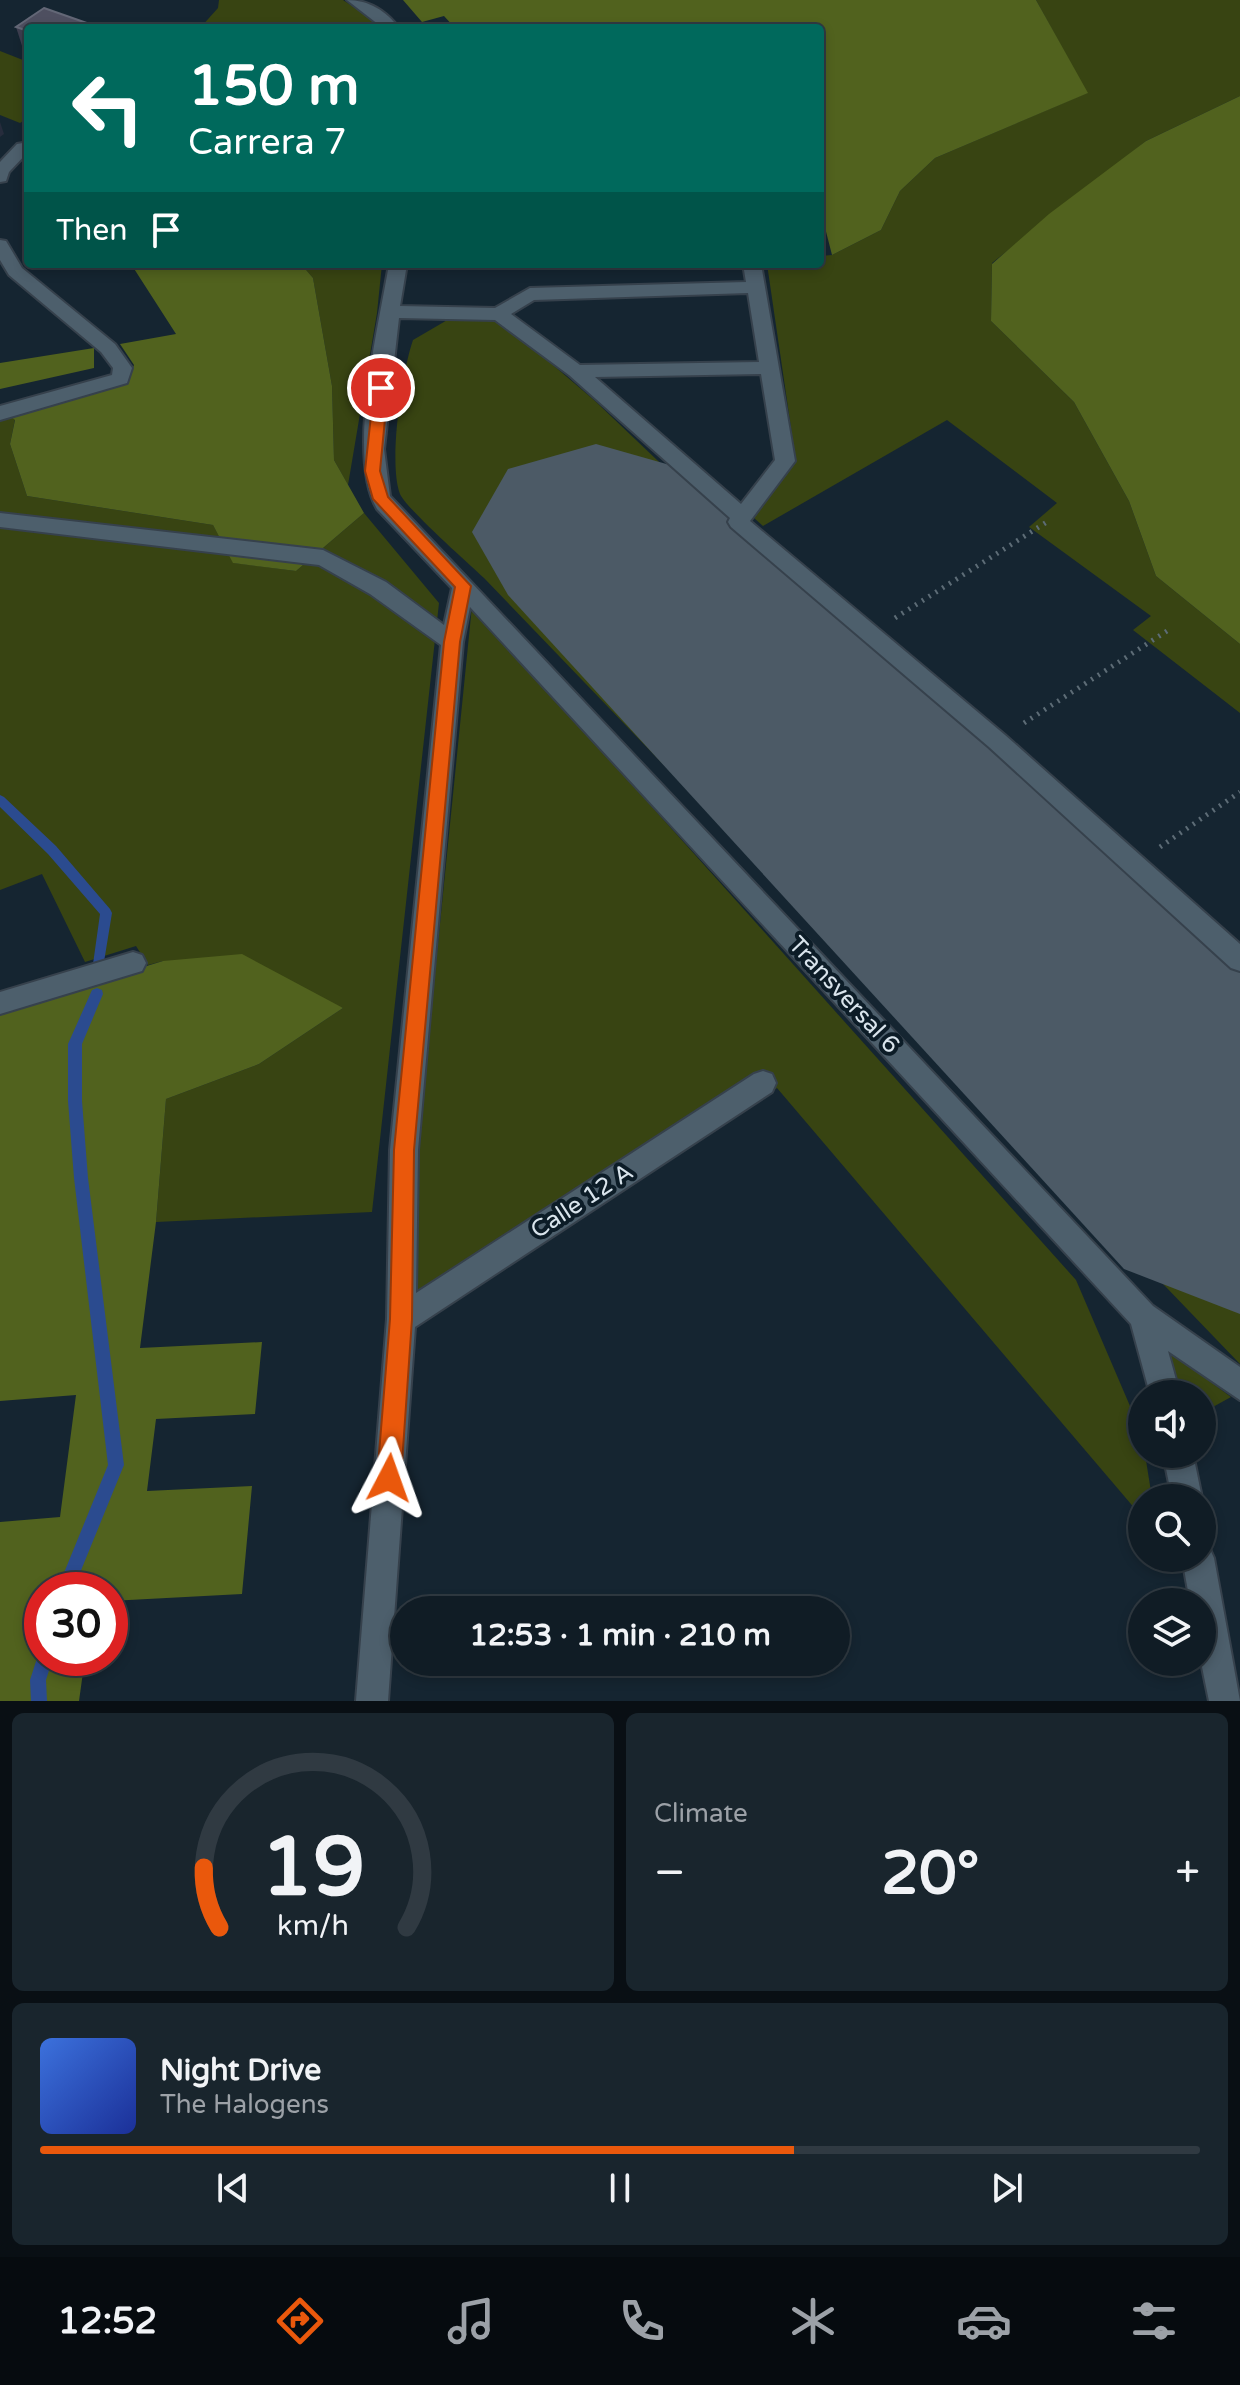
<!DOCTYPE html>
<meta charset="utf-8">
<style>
:root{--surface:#101c25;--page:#19252d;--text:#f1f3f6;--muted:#9ca1a7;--line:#303a42;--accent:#ea580c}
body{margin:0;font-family:"Varela Round",sans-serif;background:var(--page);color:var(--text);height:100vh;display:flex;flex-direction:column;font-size:30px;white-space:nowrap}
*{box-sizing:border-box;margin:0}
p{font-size:26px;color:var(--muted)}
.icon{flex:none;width:44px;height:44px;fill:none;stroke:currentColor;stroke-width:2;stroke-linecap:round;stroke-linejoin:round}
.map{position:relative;height:1701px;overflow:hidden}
.sheet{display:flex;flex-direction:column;gap:12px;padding:12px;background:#090f14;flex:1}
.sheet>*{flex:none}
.guide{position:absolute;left:24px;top:24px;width:800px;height:244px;border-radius:8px;box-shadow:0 4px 12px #0003,0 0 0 2px var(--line);background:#00695c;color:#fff;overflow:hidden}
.controls{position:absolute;left:1128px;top:1380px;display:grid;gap:16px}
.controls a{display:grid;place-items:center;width:88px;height:88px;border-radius:50%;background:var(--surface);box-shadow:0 4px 12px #0003,0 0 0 2px var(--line);font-size:40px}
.speed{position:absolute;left:24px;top:1572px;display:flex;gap:16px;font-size:40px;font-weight:700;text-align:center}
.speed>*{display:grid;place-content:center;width:104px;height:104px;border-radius:50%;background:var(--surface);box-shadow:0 4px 12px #0003,0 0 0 2px var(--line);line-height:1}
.speed .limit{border:12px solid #d22;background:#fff;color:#111}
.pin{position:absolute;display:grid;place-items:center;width:68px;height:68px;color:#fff;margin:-34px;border:4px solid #fff;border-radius:50%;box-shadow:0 2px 8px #0007}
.me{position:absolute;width:88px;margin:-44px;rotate:4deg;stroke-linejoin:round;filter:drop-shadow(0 0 6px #0008)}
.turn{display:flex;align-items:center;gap:28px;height:168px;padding:0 32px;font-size:36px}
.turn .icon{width:104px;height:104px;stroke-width:2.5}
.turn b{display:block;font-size:56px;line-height:68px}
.then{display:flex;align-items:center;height:76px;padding:0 32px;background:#0003;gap:16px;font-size:30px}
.big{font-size:60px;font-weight:700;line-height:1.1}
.sheet .tile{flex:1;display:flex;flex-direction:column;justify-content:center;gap:12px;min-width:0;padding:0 28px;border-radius:12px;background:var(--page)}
.sheet .dial{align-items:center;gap:0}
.dial svg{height:208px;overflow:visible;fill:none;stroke:var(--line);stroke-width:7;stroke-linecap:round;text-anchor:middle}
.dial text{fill:var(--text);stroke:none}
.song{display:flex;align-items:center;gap:24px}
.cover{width:96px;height:96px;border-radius:12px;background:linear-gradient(135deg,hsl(220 70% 55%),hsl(230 70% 35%))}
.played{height:8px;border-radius:4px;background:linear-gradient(90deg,var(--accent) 65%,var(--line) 65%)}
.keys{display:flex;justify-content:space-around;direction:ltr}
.heat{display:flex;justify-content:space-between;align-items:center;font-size:44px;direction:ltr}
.sheet .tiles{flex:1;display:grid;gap:12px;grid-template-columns:1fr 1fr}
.tile:last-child{grid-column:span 2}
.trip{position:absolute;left:390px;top:1596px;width:460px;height:80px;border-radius:40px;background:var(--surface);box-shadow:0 4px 12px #0003,0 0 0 2px var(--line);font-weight:700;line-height:80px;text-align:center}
.tab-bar{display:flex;height:128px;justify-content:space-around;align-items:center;background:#060b0f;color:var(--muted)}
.tab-bar .icon{width:56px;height:56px}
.tab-bar .current{color:var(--accent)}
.tab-bar b{font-size:36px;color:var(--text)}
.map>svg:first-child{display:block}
</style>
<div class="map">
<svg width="1240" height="1701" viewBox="0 0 1240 1701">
<rect width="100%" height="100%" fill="#152531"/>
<g fill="#384412">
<polygon points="219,0 343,0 375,21 380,28 190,28 200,28 218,8"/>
<polygon points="1036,0 1240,0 1240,96 1146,141 992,263 991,321 1074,402 1129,501 1156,576 1240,644 1240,713 1133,630 1151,616 1029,527 1057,503 947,420 763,526 753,517 796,462 767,264 820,264 820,256 832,255 881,230 900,191 935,158 1087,93"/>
<polygon points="0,51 28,62 28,118 20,123 0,115"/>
<polygon points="301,264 382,264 377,313 348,485 334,460 332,386 313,278"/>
<path d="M449,319h47l23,17 75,64 125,119 521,473v372l-756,-786c-15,-14 -79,-71 -84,-84 -12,-31 2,-122 13,-154z"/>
<polygon points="0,408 15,419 10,444 27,496 213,525 234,563 296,571 364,513 439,603 372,1212 156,1222 166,1099 259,1064 343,1008 163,961 148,965 136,946 85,962 42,874 0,890"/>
<polygon points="472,606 1076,1280 1142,1434 1142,1454 1145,1454 1152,1498 1142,1498 1142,1517 777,1088 414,1327 417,1152"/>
<polygon points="1162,1346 1231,1397 1202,1413 1202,1394 1181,1394"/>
</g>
<g fill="#51621e">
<polygon points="403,0 1036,0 1088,93 935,158 900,191 881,230 832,255 820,208 820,28 455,28 444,16 422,22"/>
<polygon points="1240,96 1240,644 1156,576 1129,501 1074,402 991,321 992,264 1049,214 1146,141"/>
<polygon points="131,264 301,264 313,278 332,386 334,460 364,513 296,571 233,563 213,525 27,496 10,444 15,420 10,416 127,381 134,365 120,344 176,334"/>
<polygon points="94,348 94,368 0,389 0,363"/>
<polygon points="242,954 343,1008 259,1064 166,1099 156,1222 140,1348 262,1342 255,1414 156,1419 147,1491 252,1486 242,1594 110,1601 110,1590 42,1590 42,1658 85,1658 79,1701 0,1701 0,1522 60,1517 76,1395 0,1401 0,1011 163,961"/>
</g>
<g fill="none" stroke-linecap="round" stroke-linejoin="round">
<g fill="#2b4b8f" fill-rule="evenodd">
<polygon points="0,795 4,797 56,846 110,909 112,913 103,968 99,969 95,968 93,964 100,914 48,854 0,807"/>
<polygon points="97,988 102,990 103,994 82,1044 82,1101 88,1178 124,1465 73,1590 57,1590 108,1465 74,1178 68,1101 68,1044 92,990"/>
<polygon points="42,1651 42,1658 53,1658 46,1680 47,1701 31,1701 30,1680 39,1652"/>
</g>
<polygon fill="#4c5a66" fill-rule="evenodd" points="596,444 684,469 1240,951 1240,1314 1124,1269 508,595 472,532 508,469"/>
<g stroke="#36414c" stroke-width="4">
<g id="street">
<path d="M347,0c22,0 39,11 52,28h-16z"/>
<polygon points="23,143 28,144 28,152 9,172 6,181 0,182 0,162 17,144"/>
<polygon points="0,240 6,241 22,268 115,344 132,368 127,383 0,420 0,406 112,375 113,368 101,352 9,275 0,260"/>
<path d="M389,264h18l-7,42 95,2 35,-20 216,-6 -3,-18h18l34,197 -45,60 255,214 235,209v27l-9,-3 -242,-221 -258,-220 -3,-5 2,-4 -161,-143 -74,-55 -96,-2 -15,131 6,47 763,810 87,61v33l-72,-49 12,43h-30l-19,-70 -661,-717 -7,35 -45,508 -2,143 338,-219 9,-3 9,3 4,9 -4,9 -357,235 -27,374h-32l31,-382 3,-169 51,-505 -71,-51 -51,-29 -319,-38v-14l323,37 63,32 58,43 8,-37 -75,-79c-31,-54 2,-183 12,-245zM748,293l11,69 -179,3 -69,-51 23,-14zM761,374l14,86 -34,44 -146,-127z"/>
<polygon points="133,952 142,955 146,963 142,971 0,1014 0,992"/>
<polygon points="1163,1454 1193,1454 1202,1498 1202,1499 1172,1498"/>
<polygon points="1202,1544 1209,1547 1214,1558 1240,1701 1209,1701 1201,1662 1202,1602 1190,1602 1182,1558 1202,1558"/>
</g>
</g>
<g stroke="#5d6c76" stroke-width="5" stroke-dasharray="2 6" stroke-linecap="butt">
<polyline points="895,618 1050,520"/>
<polyline points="1024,723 1167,631"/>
<polyline points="1160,847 1240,792"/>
</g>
<use href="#street" fill="#4d5f6c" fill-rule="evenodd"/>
</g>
<polygon fill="#3d3e4f" points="16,27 28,28 28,53 24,52"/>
<polygon fill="#262c3c" points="0,122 4,134 0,137"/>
<polygon fill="#4e4f60" stroke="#636776" stroke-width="2" points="44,8 101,28 28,28 28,31 16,27"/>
<polygon fill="#ea580c" stroke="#983908" stroke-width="2" points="381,383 388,388 380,471 388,497 471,586 460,642 414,1150 412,1319 401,1478 397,1487 389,1490 381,1487 377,1478 390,1319 394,1150 444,642 455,587 373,499 365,471 374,388"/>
<g text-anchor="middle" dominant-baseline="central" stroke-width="8" stroke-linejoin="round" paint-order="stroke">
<g font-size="24" fill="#d9e4ec" stroke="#0c1c27">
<text transform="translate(844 995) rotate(47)">Transversal 6</text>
<text transform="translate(582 1201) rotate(-33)">Calle 12 A</text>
</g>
</g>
</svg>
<div class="controls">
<a><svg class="icon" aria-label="sound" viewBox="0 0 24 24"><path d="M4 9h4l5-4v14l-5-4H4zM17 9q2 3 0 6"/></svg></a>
<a><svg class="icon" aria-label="search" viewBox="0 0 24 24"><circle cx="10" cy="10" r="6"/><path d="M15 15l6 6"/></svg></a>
<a><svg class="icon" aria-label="layers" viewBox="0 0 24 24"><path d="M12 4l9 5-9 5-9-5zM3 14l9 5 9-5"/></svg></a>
</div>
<div class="speed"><div class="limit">30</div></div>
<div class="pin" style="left:381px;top:388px;background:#d93025"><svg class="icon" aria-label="arrive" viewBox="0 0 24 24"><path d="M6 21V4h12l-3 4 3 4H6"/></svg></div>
<svg class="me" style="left:389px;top:1478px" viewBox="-20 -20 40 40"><path d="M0-17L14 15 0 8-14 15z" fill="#ea580c" stroke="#fff" stroke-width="4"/></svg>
<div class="trip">12:53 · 1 min · 210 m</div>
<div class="guide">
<div class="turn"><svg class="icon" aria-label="left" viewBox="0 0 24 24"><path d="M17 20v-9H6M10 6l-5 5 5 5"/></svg><div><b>150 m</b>Carrera 7</div></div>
<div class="then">Then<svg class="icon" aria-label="arrive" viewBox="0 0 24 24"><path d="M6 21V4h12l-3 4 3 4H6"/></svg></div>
</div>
</div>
<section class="sheet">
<div class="tiles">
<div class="tile dial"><svg viewBox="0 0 100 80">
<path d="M14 69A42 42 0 1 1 86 69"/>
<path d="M14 69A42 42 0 0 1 8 46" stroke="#ea580c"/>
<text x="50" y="56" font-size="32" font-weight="700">19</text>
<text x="50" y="72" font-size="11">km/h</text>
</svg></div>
<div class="tile"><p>Climate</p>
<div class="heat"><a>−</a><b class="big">20°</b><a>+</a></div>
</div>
<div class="tile">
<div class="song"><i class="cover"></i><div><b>Night Drive</b><p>The Halogens</p></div></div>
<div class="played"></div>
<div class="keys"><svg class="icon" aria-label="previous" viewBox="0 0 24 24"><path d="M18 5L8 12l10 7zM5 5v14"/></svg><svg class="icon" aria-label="pause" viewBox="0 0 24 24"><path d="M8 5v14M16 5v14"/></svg><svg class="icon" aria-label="next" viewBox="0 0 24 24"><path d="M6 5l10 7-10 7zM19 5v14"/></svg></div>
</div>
</div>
</section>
<nav class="tab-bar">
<b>12:52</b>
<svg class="icon current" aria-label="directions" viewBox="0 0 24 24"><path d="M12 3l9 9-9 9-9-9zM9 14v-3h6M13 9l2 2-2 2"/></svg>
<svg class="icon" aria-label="music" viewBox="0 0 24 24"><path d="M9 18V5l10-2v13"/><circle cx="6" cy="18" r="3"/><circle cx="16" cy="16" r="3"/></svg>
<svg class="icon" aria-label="phone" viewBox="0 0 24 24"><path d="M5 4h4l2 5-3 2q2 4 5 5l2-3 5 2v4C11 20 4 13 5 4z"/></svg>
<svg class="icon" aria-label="climate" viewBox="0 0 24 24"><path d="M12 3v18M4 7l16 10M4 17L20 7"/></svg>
<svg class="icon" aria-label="car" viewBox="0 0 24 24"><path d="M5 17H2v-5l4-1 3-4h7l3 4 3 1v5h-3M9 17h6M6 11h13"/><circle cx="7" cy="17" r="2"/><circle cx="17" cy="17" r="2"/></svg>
<svg class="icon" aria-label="filters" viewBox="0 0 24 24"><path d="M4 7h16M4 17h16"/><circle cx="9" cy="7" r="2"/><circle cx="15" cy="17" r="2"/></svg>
</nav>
